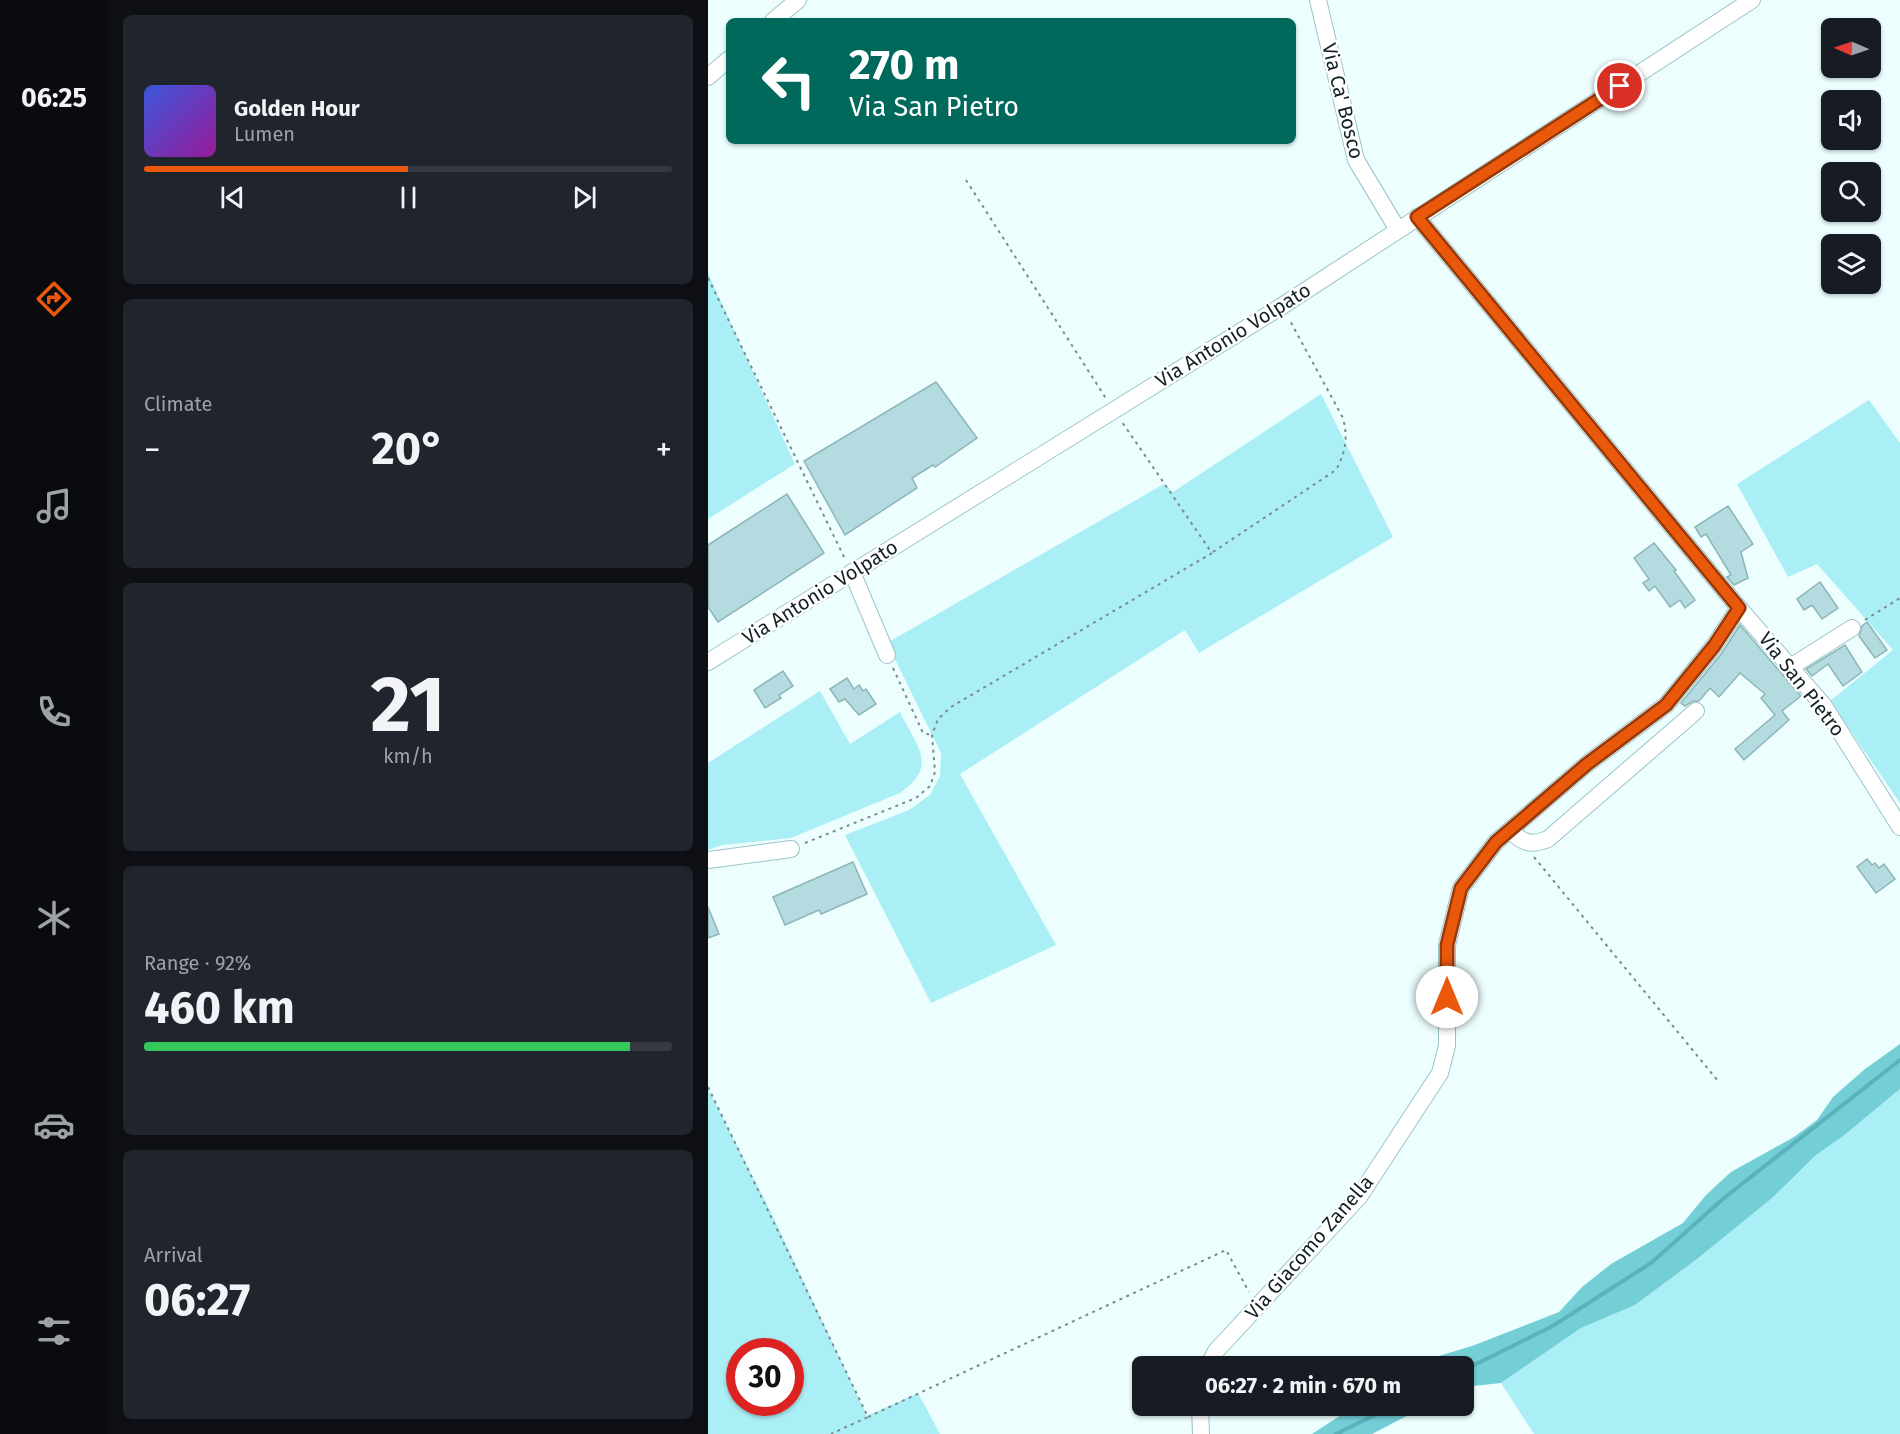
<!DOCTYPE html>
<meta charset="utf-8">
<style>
:root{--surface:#171b24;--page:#20242c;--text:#f1f3f6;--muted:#9ea1a6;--line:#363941;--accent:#ea580c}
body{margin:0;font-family:"Fira Sans",sans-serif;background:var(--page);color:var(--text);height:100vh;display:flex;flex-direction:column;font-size:22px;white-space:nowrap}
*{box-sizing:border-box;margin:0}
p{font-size:20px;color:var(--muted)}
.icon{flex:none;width:33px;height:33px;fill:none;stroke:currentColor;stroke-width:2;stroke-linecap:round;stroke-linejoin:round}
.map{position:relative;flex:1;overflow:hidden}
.drawer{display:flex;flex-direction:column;gap:15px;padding:15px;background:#0d0f14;width:600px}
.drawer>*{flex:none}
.guide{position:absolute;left:18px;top:18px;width:570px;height:126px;border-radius:9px;box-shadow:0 2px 4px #0004;background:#00695c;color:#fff;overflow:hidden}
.needle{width:39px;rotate:272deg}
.controls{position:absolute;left:1113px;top:18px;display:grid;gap:12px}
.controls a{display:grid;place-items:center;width:60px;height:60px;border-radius:9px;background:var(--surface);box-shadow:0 2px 4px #0004;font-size:30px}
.speed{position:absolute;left:18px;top:1338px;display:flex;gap:12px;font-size:30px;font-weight:700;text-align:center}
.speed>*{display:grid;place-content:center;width:78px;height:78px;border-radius:50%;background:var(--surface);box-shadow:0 2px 4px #0004;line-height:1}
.speed .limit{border:9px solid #d22;background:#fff;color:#111}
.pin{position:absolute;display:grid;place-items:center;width:51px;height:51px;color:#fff;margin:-26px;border:3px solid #fff;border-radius:50%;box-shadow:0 2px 6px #0007}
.me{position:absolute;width:66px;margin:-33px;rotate:0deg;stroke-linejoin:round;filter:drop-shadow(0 0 4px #0008)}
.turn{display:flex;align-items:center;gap:21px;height:126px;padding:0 24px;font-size:27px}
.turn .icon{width:78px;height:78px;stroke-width:2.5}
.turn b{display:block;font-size:42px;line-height:51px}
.big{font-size:45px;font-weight:700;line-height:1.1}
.drawer .tile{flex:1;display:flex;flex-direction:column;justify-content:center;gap:9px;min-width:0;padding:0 21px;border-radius:9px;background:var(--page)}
.drawer .dial{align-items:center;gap:0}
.dial b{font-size:78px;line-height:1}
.song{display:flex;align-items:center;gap:18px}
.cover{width:72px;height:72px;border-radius:9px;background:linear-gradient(135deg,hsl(230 70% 55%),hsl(300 70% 35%))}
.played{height:6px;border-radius:3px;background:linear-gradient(90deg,var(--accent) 50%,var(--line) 50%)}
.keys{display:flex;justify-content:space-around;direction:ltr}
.heat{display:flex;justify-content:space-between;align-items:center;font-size:33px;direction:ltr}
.charge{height:9px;border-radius:4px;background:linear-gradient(90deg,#34c759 92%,var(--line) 0)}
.trip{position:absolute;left:424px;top:1356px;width:342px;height:60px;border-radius:9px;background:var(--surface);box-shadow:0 2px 4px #0004;font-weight:700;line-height:60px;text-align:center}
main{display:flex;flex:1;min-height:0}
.dock{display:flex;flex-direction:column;width:108px;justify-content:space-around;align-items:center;background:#090b0e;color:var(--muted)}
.dock .icon{width:42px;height:42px}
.dock .current{color:var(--accent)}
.dock b{font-size:27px;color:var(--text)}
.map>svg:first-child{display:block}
</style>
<main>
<nav class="dock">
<b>06:25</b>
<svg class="icon current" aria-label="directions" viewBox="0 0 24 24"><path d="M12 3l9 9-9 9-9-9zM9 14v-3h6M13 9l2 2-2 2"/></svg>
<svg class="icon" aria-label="music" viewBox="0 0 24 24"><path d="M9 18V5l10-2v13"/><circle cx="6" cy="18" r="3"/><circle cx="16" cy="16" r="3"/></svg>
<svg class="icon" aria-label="phone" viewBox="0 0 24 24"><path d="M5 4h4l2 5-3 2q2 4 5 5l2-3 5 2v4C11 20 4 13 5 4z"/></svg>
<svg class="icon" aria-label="climate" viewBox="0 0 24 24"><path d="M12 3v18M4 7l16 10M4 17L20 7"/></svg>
<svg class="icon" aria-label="car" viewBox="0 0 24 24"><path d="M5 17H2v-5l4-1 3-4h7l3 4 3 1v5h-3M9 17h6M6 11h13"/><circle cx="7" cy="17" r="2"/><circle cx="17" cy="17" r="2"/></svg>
<svg class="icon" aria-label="filters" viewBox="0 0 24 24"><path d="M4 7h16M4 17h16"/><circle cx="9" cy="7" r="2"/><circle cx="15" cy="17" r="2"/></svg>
</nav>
<section class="drawer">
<div class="tile">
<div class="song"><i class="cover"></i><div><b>Golden Hour</b><p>Lumen</p></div></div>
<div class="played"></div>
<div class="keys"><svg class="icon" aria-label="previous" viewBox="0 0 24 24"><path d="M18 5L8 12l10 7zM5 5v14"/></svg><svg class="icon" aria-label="pause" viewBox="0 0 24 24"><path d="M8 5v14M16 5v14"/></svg><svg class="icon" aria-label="next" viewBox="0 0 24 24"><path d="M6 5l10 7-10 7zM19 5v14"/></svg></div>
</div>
<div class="tile"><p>Climate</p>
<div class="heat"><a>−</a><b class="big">20°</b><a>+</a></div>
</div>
<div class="tile dial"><b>21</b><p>km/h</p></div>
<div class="tile"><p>Range · 92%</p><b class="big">460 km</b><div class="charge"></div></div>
<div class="tile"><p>Arrival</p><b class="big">06:27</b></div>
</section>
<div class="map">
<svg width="1192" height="1434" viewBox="0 0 1192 1434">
<rect width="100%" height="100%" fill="#edfeff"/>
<g fill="#aaeff5" fill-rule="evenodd">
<polygon points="0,273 87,464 0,519"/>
<polygon points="613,394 685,537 491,653 477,630 252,774 348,945 223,1003 137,835 201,810 222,795 232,776 233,753 179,643 456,484 465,492"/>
<polygon points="1161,400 1192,443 1192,803 1122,701 1185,650 1109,564 1080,577 1029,484"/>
<path d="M112,691l30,53 50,-32c17,35 39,54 0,81l-109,45 -69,7 -14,5v-87z"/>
<path d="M0,1089l61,119 98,208 51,-23 22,41h-232zM32,1352h50v50h-50z"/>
<polygon points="1192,1089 1192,1434 826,1434 793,1383 873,1328 927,1305 989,1259 1063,1199 1108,1155 1134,1137"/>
</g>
<g fill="#74ced6">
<polygon points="1192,1044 1192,1089 1134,1137 1108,1155 1063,1199 989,1259 927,1305 873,1328 793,1383 756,1387 756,1366 706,1366 714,1361 764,1346 851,1312 874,1287 903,1264 975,1223 998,1195 1023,1172 1086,1137 1109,1120 1125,1097 1157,1069"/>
<polygon points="647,1406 718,1406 664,1434 604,1434"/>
</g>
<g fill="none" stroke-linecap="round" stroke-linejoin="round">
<g stroke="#58b3bb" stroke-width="4">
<polyline points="756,1370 843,1327 943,1263 1016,1198 1192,1060"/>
<polyline points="628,1434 685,1406"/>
</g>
</g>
<g fill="#b4dce0" stroke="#8db5b8" stroke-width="1.5">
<polygon points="228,382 269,438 227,467 225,465 204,478 209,488 137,535 96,461"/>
<polygon points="79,494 116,553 10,622 0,607 0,545"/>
<polygon points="1020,506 1045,544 1033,552 1040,578 1026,585 1019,577 1023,575 998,534 993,537 987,527"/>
<polygon points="946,543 968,570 966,571 987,600 977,608 972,600 962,607 947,586 941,591 935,583 941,579 926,558"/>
<polygon points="1112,582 1130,608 1114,619 1104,605 1096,610 1089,599"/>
<polygon points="1159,622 1179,650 1167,658 1151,636 1154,626"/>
<polygon points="1032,625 1093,696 1074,711 1081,720 1036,760 1027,749 1067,715 1053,698 1057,694 1032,673 1011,697 1002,688 991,701 985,701 977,706 973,703 1014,653"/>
<polygon points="1137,645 1154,672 1135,686 1120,664 1104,676 1098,669"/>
<polygon points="75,671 85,686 71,695 73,698 57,708 46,690"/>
<polygon points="139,678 146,689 151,685 155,691 158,689 168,704 151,715 137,699 131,702 122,689"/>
<polygon points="1159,859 1164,865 1167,863 1171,868 1176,864 1187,879 1168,893 1149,867"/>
<polygon points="145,862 159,894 113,914 111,910 77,925 65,897"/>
<polygon points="0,907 11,934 0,938"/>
</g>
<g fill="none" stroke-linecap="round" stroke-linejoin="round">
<g stroke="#9cc4c8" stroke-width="18">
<g id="minor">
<polyline points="610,0 648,160 690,230"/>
<polyline points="65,21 90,0"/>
<polyline points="0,77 21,59"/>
<polyline points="709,217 1031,608 1116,706 1192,827"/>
<polyline points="144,572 179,655"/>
<polyline points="0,662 574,306 1044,0"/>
<polyline points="1084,666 1144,628"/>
<path d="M802,830c12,13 21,16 38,9l148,-128"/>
<polyline points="0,860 83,849"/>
<polyline points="500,1366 508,1351 651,1197 732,1073 739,1046 739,945 753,888 788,842 879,764 958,705 1006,646 1031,608"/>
<polyline points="492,1406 493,1434"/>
</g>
</g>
<g stroke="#7b8b8c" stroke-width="2" stroke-dasharray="3 4.5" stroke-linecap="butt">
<polyline points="258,180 399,400"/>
<polyline points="0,278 137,559"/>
<path d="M505,552l123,-82c10,-19 12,-32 7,-52l-54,-99"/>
<polyline points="1157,620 1192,598"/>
<polyline points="185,668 215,733 224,735"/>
<polyline points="97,843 208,798 222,786 227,772 224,735 230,719 243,707 504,553 414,422"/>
<polyline points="826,857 1010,1081"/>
<polyline points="0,1087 160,1417 123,1434"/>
<polyline points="160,1417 518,1250 541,1292"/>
</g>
<use href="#minor" stroke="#fff" stroke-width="16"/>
</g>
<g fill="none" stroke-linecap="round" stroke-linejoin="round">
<g stroke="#983908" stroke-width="15">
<polyline id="route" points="739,997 739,945 753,888 788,842 879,764 958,705 1006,646 1031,608 709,217 912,86"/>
</g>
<use href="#route" stroke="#ea580c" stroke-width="10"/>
</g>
<g text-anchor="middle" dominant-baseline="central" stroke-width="4.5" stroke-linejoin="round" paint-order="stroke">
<g font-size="20" fill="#122123" stroke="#fff">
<text transform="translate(635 101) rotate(76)">Via Ca' Bosco</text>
<text transform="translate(525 335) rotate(-32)">Via Antonio Volpato</text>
<text transform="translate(112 592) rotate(-32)">Via Antonio Volpato</text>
<text transform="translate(1094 684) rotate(52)">Via San Pietro</text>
<text transform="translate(601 1247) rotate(-49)">Via Giacomo Zanella</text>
</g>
</g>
</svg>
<div class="controls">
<a><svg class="needle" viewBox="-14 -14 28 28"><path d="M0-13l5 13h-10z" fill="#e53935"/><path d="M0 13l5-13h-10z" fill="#9ea1a6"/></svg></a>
<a><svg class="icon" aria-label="sound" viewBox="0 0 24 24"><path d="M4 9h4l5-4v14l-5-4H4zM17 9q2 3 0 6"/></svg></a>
<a><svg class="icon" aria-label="search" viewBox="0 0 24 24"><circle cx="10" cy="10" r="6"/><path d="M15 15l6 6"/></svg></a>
<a><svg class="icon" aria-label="layers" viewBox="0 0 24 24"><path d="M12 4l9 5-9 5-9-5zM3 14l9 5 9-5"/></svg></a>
</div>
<div class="speed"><div class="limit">30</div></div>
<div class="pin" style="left:912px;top:86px;background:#d93025"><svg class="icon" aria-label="arrive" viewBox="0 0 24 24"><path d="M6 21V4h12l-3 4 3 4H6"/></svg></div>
<svg class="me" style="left:739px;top:997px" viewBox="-20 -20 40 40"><circle r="19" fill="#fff"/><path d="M0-13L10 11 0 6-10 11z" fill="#ea580c"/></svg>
<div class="trip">06:27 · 2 min · 670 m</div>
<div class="guide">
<div class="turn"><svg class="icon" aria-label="left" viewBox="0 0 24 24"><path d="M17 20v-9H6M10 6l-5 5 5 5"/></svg><div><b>270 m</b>Via San Pietro</div></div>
</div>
</div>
</main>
